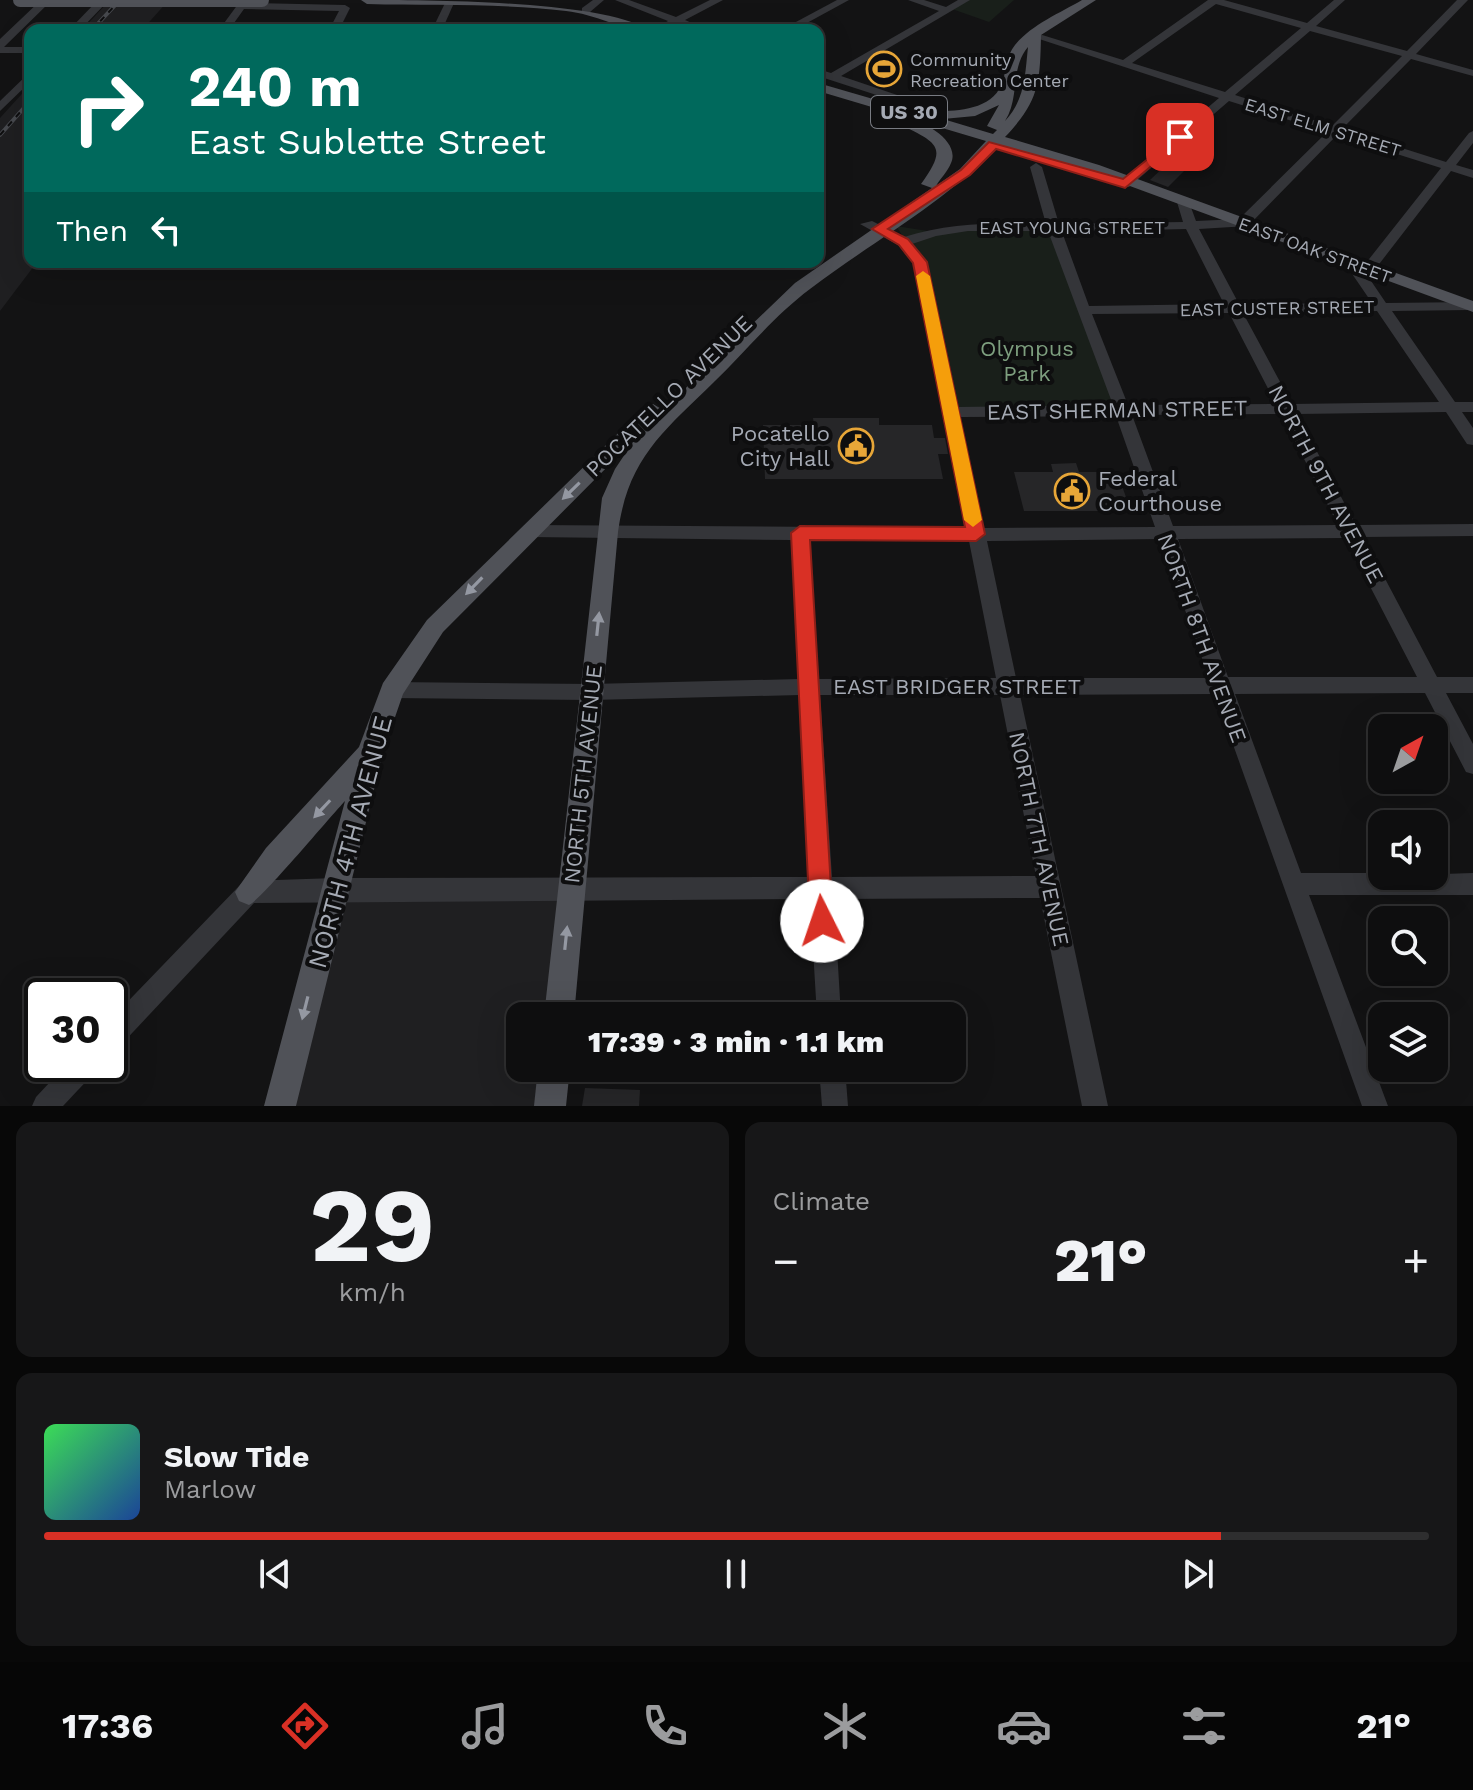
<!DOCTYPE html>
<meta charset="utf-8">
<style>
:root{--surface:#0e0e0f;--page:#171718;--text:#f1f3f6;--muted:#9b9c9e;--line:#2e2e2f;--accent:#d93025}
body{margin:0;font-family:"Work Sans",sans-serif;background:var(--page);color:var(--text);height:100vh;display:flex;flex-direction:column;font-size:30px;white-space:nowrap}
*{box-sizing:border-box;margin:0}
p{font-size:26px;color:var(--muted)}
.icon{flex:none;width:44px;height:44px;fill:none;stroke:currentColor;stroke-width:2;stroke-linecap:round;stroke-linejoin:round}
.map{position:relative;height:1106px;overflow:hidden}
.drawer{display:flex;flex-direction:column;gap:16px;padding:16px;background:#080808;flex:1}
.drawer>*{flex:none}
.banner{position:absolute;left:24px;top:24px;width:800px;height:244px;border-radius:16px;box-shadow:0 8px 32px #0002,0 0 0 2px var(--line);background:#00695c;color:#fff;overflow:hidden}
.needle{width:52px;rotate:40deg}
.fabs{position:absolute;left:1368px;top:714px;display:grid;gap:16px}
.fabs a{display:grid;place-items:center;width:80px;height:80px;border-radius:16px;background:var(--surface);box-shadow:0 8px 32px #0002,0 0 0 2px var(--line);font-size:40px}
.speed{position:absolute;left:24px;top:978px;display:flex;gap:16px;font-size:40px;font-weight:700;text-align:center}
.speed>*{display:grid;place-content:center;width:104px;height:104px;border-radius:50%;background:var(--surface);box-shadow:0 8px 32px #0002,0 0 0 2px var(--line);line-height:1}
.speed .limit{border:4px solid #111;border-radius:12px;background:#fff;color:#111}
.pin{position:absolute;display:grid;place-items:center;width:68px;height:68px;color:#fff;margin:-34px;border-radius:16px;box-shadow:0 4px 12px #0006}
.me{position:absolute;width:88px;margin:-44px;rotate:356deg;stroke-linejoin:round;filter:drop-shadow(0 0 6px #0008)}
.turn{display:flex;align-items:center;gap:28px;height:168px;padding:0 32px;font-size:36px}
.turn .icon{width:104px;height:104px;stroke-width:2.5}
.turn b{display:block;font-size:56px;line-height:68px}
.then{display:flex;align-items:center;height:76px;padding:0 32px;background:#0003;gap:16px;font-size:30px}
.big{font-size:60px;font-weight:800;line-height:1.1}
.drawer .widget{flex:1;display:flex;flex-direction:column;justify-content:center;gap:12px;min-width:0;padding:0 28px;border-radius:16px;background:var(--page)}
.drawer .dial{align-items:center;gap:0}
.dial b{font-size:104px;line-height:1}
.song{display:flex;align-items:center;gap:24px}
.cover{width:96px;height:96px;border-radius:12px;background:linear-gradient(135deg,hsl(130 70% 55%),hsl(220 70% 35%))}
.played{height:8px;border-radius:4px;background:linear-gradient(90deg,var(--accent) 85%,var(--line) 85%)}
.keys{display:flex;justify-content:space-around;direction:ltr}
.heat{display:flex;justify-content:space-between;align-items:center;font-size:44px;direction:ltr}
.drawer .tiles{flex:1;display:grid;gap:16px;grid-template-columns:1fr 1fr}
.widget:last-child{grid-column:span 2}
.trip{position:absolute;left:506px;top:1002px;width:460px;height:80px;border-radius:16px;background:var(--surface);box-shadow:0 8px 32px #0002,0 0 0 2px var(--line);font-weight:800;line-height:80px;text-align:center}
.tab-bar{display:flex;height:128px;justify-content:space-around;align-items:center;background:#060606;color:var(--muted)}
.tab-bar .icon{width:56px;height:56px}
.tab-bar .current{color:var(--accent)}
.tab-bar b{font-size:36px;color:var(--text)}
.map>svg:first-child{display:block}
</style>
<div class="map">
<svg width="1473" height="1106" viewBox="0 0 1473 1106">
<rect width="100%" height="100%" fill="#131314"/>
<g fill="#1f1f21">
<polygon points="109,1 168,1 142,30 82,30"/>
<polygon points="30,85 30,262 37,262 0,311 0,118"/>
<polygon points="571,887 559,1016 520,1016 520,1068 554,1068 550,1106 280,1106 336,889"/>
</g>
<g fill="#191f1a">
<polygon points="969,0 1014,0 989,22 952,9"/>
<polygon points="896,226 934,232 1052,228 1122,410 953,412 920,262"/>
</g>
<g fill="#262628">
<polygon points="1167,164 1185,170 1168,187 1150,180"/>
<polygon points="813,418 879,418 879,425 932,425 934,438 945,438 948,454 938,454 943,479 765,479 763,425 814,425"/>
<polygon points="1076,463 1079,472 1117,472 1131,511 1024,511 1014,472 1053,472 1051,464"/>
<polygon points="585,1088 640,1090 639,1106 582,1106"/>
</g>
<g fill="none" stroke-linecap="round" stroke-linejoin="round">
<g fill="#343539" fill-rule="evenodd">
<polygon points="41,0 52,0 4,47 30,47 30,53 0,53 0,39"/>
<polygon points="98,0 109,0 80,30 69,30"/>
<polygon points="241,0 251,0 249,3 345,5 350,8 339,30 329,30 339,11 244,9 229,30 219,30"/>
<polygon points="593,0 604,0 590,12 582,12 582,8"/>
<polygon points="615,0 629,0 676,17 710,0 723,0 685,20 708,30 693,30 677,24 666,30 653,30 668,21"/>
<polygon points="837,0 849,0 794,30 781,30"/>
<polygon points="908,0 924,0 946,7 958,0 970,0 841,76 906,98 906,102 898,102 818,76 818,69 831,73 939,11"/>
<path d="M1208,0h16l83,23 27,-23h11l-29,26 91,25 50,-51h11l-52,54 57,16v6l-62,-17 -69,70 104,33 23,-29 4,-2v12l-17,22 17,5v8l-22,-7 -78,101h-8l21,31 87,-1v8h-3l-78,1 63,91h18v10h-11l11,16v17l-6,-1 -21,-32 -149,2 59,111 117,-1v12l-110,1 74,140h36v16h-27l27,51v30l-7,-2 -41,-79 -190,1 66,179h81v3l91,-3v22h-164l79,211h-26l-147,-412 -195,1 88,411h-26l-42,-208 -206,1 7,117h-24l-7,-117 -556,4 -135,144 -9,4v-31l131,-136 8,-3 87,-3 473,-1 -9,-182 -209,5 -199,-2 -7,-2 -3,-6 3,-6 7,-2 199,2 208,-5 -7,-139 -262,-3 -9,-6 9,-6 436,3 -53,-265 -15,-18 -38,-21 12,-3 32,16c47,-15 93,-14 142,-13l-16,-57 6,-4 6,4 17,57 124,-2 -6,-20 6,-4 6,4 7,19 43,-2 88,-87 -98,-31 -100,86h-8v-6l98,-83 -189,-62 9,-2 84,26zM1216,4l85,24 -76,64 -93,-29zM1310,31l92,25 -70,70 -97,-31zM1337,135l104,33 -79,100 -6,-9h-10l-2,3 28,41 -133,1 -40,-75 49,-3zM1186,229l38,75 -135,2 -27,-74zM968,231h80l65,174 -155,2 -31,-145 -15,-18 24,-8zM1377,311l62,91 -147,2 -49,-91zM1229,313l47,91 -148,1 -36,-91zM1281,414l57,111 -165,1 -41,-111zM1116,416l39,111 -171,1 -24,-111zM1345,538l72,139h-189l-50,-138zM1160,539l49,139h-193l-29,-137zM809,540l160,1 27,137 -177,1zM820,695h180l36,181 -204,1z"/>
<polygon points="446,1 454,3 442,30 432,30"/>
<polygon points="30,72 30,82 0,111 0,101"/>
<polygon points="67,1064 98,1064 94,1073 63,1106 32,1106 36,1097"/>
<polygon points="819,1068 845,1068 848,1106 822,1106"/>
</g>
<g fill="#505258" fill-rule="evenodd">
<path d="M361,0c68,0 238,0 289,30 -29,0 -55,-16 -84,-19 -65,-8 -133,-5 -199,-7z"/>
<path d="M1082,0h14l-55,35c-1,49 -2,66 -36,102l94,28 374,136v11l-384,-141 -90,-26c-54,58 -126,96 -189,144 -35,26 -65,63 -96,93 -51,50 -86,76 -96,150l-44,484h-30l58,-518 13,-29 20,-30 -192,193 -40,62 -19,55 -88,357h-32l81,-305c-16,17 -84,99 -96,104l-10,-4 -4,-9 31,-44 93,-101 24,-64 44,-63 219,-214 7,-2 10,6 132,-127 137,-95 -11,-4c25,-35 20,-40 -18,-58v-6c19,-2 58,21 48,43 -3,8 -11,16 -15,23l24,-17 26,-28 -168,-50v-8l117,34 1,-5 5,-1c23,0 55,-4 62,-31 4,-12 3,-24 12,-35 16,-20 45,-32 67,-45zM1028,47c-3,28 -3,53 -23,74 15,-23 5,-53 23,-74zM999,105l-12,21 10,4 -4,4 -50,-15 32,-3z"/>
<polygon points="538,1068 570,1068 566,1106 534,1106"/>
</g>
<g stroke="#47494e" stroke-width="4">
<g id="rail">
<polyline points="92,30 120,0"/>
<polyline points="0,135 30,101"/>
</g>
</g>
<use href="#rail" stroke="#0e0e0f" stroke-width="2" stroke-dasharray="6" stroke-linecap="butt"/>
<polyline stroke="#505258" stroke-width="14" points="20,0 262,0"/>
</g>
<defs><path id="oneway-solid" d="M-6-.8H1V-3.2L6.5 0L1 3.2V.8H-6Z" transform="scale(2)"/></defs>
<g fill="#9498a2">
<use href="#oneway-solid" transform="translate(571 491) rotate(136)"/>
<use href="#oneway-solid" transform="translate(474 586) rotate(134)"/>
<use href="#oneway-solid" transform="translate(598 624) rotate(-84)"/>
<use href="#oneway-solid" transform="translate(322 809) rotate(133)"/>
<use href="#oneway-solid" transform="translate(566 938) rotate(-84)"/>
<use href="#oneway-solid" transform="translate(305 1008) rotate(104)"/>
</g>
<polygon fill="#d93025" stroke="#8d1f18" stroke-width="2" points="1180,133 1184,134 1184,139 1125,188 996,149 970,175 888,229 908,239 927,262 985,534 976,541 810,540 833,921 830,929 822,933 813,929 810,921 791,533 800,526 965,527 913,263 899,245 872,229 961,170 989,142 1123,179"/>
<polygon fill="#f59e0b" points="923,271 930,276 982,520 973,527 964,520 916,276"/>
<defs>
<g id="stadium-ring" transform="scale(1.8)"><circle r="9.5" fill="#0e0e0f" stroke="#e7a638" stroke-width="1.5"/><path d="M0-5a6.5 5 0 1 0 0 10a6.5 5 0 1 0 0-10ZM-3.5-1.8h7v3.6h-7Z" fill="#e7a638"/></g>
<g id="civic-ring" transform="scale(1.8)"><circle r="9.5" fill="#0e0e0f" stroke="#e7a638" stroke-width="1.5"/><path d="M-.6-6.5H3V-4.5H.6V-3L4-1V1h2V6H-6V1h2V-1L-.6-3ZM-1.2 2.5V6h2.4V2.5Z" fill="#e7a638"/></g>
</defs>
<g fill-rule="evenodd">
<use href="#stadium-ring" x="884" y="69"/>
<use href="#civic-ring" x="856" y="446"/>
<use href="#civic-ring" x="1072" y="491"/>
</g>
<g text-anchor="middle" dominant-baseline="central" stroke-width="8" stroke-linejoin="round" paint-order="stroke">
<g font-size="18" fill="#a5aab4" stroke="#0e0e0f" text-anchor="start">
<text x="910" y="59">Community<tspan x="910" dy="21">Recreation Center</tspan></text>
</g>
<g font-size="18" fill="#a5aab4" stroke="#0e0e0f">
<text transform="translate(1323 127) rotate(17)">EAST ELM STREET</text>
<text x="1072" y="227">EAST YOUNG STREET</text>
<text transform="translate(1315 250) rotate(20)">EAST OAK STREET</text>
<text transform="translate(1277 308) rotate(-1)">EAST CUSTER STREET</text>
</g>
<rect fill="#0e0e0f" stroke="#787b82" stroke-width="2" x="871" y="96" width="76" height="32" rx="6"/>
<g font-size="20" font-weight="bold" fill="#a5aab4">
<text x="909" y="112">US 30</text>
</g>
<g font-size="22" fill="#7d9e7e" stroke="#0e0e0f">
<text x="1027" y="348">Olympus<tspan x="1027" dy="25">Park</tspan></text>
</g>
<g font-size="22" fill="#a5aab4" stroke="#0e0e0f">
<text transform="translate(669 396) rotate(-44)">POCATELLO AVENUE</text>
<text transform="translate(1117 410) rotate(-1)">EAST SHERMAN STREET</text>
<text transform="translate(1326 484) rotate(62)">NORTH 9TH AVENUE</text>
<text transform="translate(1202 638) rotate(70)">NORTH 8TH AVENUE</text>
<text x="957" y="686">EAST BRIDGER STREET</text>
<text transform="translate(583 774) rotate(-84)">NORTH 5TH AVENUE</text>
<text transform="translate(1039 839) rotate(78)">NORTH 7TH AVENUE</text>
</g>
<g font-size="22" fill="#a5aab4" stroke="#0e0e0f" text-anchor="end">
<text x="830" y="433">Pocatello<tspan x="830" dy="25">City Hall</tspan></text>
<text x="1098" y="478" text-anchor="start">Federal<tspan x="1098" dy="25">Courthouse</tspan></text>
</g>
<g font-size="26" fill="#a5aab4" stroke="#0e0e0f">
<text transform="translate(350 842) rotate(-75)">NORTH 4TH AVENUE</text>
</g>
</g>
</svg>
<div class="fabs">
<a><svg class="needle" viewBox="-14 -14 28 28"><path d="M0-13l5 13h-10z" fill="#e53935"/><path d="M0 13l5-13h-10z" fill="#9b9c9e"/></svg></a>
<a><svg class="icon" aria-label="sound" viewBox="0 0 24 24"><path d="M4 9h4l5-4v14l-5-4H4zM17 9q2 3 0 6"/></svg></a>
<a><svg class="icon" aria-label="search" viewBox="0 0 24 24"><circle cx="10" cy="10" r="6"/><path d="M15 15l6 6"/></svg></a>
<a><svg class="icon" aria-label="layers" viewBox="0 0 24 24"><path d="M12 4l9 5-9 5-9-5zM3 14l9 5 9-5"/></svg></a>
</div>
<div class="speed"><div class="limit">30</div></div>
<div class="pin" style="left:1180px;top:137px;background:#d93025"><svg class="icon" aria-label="arrive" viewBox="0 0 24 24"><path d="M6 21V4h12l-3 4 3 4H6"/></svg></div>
<svg class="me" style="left:822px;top:921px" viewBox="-20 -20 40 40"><circle r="19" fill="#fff"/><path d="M0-13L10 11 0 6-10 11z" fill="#d93025"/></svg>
<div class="trip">17:39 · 3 min · 1.1 km</div>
<div class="banner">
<div class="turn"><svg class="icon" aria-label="right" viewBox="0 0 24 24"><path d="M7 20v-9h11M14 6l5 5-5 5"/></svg><div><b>240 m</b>East Sublette Street</div></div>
<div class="then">Then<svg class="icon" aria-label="left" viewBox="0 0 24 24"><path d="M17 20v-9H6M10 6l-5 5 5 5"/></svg></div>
</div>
</div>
<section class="drawer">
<div class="tiles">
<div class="widget dial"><b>29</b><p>km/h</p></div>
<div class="widget"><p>Climate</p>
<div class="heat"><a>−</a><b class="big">21°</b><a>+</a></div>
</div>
<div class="widget">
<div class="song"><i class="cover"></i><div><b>Slow Tide</b><p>Marlow</p></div></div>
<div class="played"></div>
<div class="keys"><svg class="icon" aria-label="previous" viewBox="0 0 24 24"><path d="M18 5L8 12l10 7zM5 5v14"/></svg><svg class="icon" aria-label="pause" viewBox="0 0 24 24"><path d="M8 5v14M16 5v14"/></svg><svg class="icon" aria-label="next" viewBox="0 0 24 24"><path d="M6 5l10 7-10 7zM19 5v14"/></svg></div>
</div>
</div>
</section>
<nav class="tab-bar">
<b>17:36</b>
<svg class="icon current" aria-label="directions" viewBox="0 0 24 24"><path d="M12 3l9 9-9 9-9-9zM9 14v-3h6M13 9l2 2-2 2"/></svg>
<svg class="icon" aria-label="music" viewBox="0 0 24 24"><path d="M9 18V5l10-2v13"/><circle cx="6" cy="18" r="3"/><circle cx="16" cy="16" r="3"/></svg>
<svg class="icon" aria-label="phone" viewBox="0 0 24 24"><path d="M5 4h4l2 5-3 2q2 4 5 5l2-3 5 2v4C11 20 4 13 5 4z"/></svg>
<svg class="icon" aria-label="climate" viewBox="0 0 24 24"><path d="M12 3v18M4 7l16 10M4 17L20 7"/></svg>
<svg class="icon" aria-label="car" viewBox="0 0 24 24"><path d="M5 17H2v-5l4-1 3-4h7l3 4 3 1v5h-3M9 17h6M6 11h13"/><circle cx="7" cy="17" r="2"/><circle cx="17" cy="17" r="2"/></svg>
<svg class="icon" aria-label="filters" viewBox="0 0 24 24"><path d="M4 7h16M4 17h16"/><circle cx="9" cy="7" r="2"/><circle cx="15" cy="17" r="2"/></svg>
<b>21°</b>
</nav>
